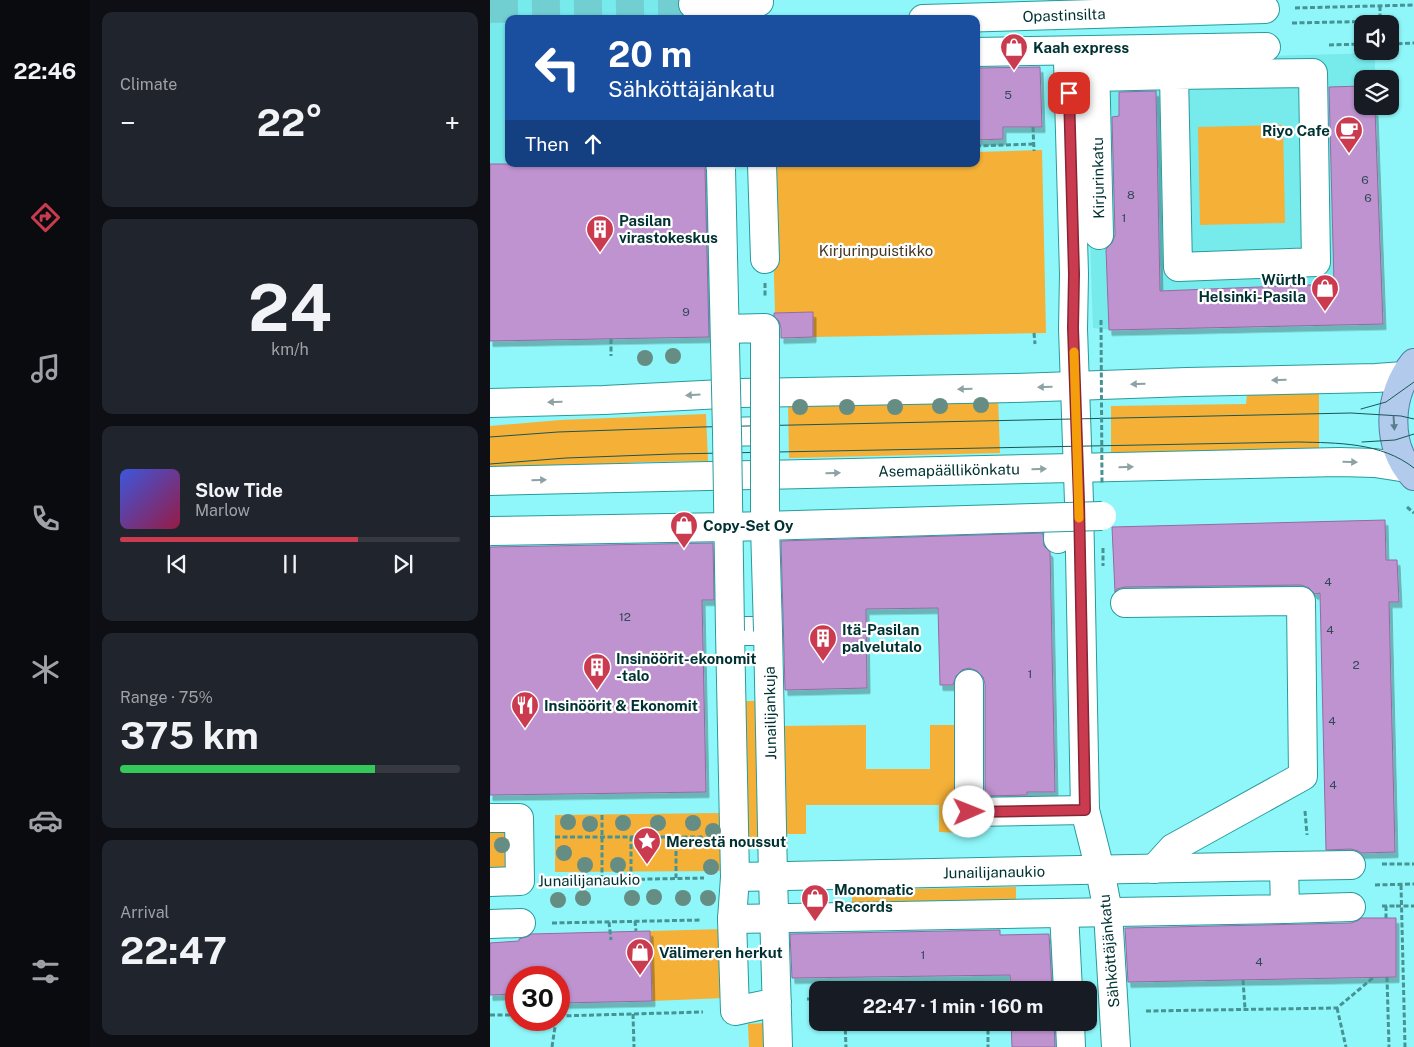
<!DOCTYPE html>
<meta charset="utf-8">
<style>
:root{--surface:#171b24;--page:#20242c;--text:#f1f3f6;--muted:#9ea1a6;--line:#363941;--accent:#cb3b50}
body{margin:0;font-family:"Public Sans",sans-serif;background:var(--page);color:var(--text);height:100vh;display:flex;flex-direction:column;font-size:19px;white-space:nowrap}
*{box-sizing:border-box;margin:0}
p{font-size:16px;color:var(--muted)}
.icon{flex:none;width:28px;height:28px;fill:none;stroke:currentColor;stroke-width:2;stroke-linecap:round;stroke-linejoin:round}
.map{position:relative;flex:1;overflow:hidden}
.details{display:flex;flex-direction:column;gap:12px;padding:12px;background:#0d0f14;width:400px}
.details>*{flex:none}
.guide{position:absolute;left:15px;top:15px;width:475px;height:152px;border-radius:10px;box-shadow:0 1px 4px #0004;background:#1a4fa0;color:#fff;overflow:hidden}
.fabs{position:absolute;left:864px;top:15px;display:grid;gap:10px}
.fabs a{display:grid;place-items:center;width:45px;height:45px;border-radius:10px;background:var(--surface);box-shadow:0 1px 4px #0004;font-size:25px}
.speed{position:absolute;left:15px;top:966px;display:flex;gap:10px;font-size:25px;font-weight:700;text-align:center}
.speed>*{display:grid;place-content:center;width:65px;height:65px;border-radius:50%;background:var(--surface);box-shadow:0 1px 4px #0004;line-height:1}
.speed .limit{border:8px solid #d22;background:#fff;color:#111}
.pin{position:absolute;display:grid;place-items:center;width:42px;height:42px;color:#fff;margin:-21px;border-radius:10px;box-shadow:0 2px 8px #0006}
.me{position:absolute;width:55px;margin:-28px;rotate:89deg;stroke-linejoin:round;filter:drop-shadow(0 0 4px #0008)}
.turn{display:flex;align-items:center;gap:18px;height:105px;padding:0 20px;font-size:22px}
.turn .icon{width:65px;height:65px;stroke-width:2.5}
.turn b{display:block;font-size:35px;line-height:42px}
.then{display:flex;align-items:center;height:48px;padding:0 20px;background:#0003;gap:10px;font-size:19px}
.big{font-size:38px;font-weight:700;line-height:1.1}
.details .card{flex:1;display:flex;flex-direction:column;justify-content:center;gap:8px;min-width:0;padding:0 18px;border-radius:10px;background:var(--page)}
.details .dial{align-items:center;gap:0}
.dial b{font-size:65px;line-height:1}
.song{display:flex;align-items:center;gap:15px}
.cover{width:60px;height:60px;border-radius:8px;background:linear-gradient(135deg,hsl(230 70% 55%),hsl(340 70% 35%))}
.played{height:5px;border-radius:2px;background:linear-gradient(90deg,var(--accent) 70%,var(--line) 70%)}
.keys{display:flex;justify-content:space-around;direction:ltr}
.heat{display:flex;justify-content:space-between;align-items:center;font-size:28px;direction:ltr}
.charge{height:8px;border-radius:4px;background:linear-gradient(90deg,#34c759 75%,var(--line) 0)}
.trip{position:absolute;left:319px;top:981px;width:288px;height:50px;border-radius:10px;background:var(--surface);box-shadow:0 1px 4px #0004;font-weight:700;line-height:50px;text-align:center}
main{display:flex;flex:1;min-height:0}
.tab-bar{display:flex;flex-direction:column;width:90px;justify-content:space-around;align-items:center;background:#090b0e;color:var(--muted)}
.tab-bar .icon{width:35px;height:35px}
.tab-bar .active{color:var(--accent)}
.tab-bar b{font-size:22px;color:var(--text)}
.map>svg:first-child{display:block}
</style>
<main>
<nav class="tab-bar">
<b>22:46</b>
<svg class="icon active" aria-label="directions" viewBox="0 0 24 24"><path d="M12 3l9 9-9 9-9-9zM9 14v-3h6M13 9l2 2-2 2"/></svg>
<svg class="icon" aria-label="music" viewBox="0 0 24 24"><path d="M9 18V5l10-2v13"/><circle cx="6" cy="18" r="3"/><circle cx="16" cy="16" r="3"/></svg>
<svg class="icon" aria-label="phone" viewBox="0 0 24 24"><path d="M5 4h4l2 5-3 2q2 4 5 5l2-3 5 2v4C11 20 4 13 5 4z"/></svg>
<svg class="icon" aria-label="climate" viewBox="0 0 24 24"><path d="M12 3v18M4 7l16 10M4 17L20 7"/></svg>
<svg class="icon" aria-label="car" viewBox="0 0 24 24"><path d="M5 17H2v-5l4-1 3-4h7l3 4 3 1v5h-3M9 17h6M6 11h13"/><circle cx="7" cy="17" r="2"/><circle cx="17" cy="17" r="2"/></svg>
<svg class="icon" aria-label="filters" viewBox="0 0 24 24"><path d="M4 7h16M4 17h16"/><circle cx="9" cy="7" r="2"/><circle cx="15" cy="17" r="2"/></svg>
</nav>
<section class="details">
<div class="card"><p>Climate</p>
<div class="heat"><a>−</a><b class="big">22°</b><a>+</a></div>
</div>
<div class="card dial"><b>24</b><p>km/h</p></div>
<div class="card">
<div class="song"><i class="cover"></i><div><b>Slow Tide</b><p>Marlow</p></div></div>
<div class="played"></div>
<div class="keys"><svg class="icon" aria-label="previous" viewBox="0 0 24 24"><path d="M18 5L8 12l10 7zM5 5v14"/></svg><svg class="icon" aria-label="pause" viewBox="0 0 24 24"><path d="M8 5v14M16 5v14"/></svg><svg class="icon" aria-label="next" viewBox="0 0 24 24"><path d="M6 5l10 7-10 7zM19 5v14"/></svg></div>
</div>
<div class="card"><p>Range · 75%</p><b class="big">375 km</b><div class="charge"></div></div>
<div class="card"><p>Arrival</p><b class="big">22:47</b></div>
</section>
<div class="map">
<svg width="924" height="1047" viewBox="0 0 924 1047">
<defs>
<filter id="shadow"><feDropShadow dx="3" dy="5.5" stdDeviation="0" flood-color="#0004"/></filter>
</defs>
<rect width="100%" height="100%" fill="#8ff7f9"/>
<g fill="#77eaec">
<polygon points="0,0 214,0 214,19 19,19 19,164 217,164 221,337 0,341"/>
<polygon points="887,53 885,60 885,79 872,79 872,106 885,106 893,324 676,329 625,330 603,328 594,61"/>
</g>
<g fill="#f4b037">
<polygon points="793,125 795,223 710,225 708,127"/>
<polygon points="552,150 556,333 323,337 323,312 285,313 281,164 486,164 486,152"/>
<polygon points="829,386 829,451 621,454 621,406 756,404 757,395 782,388"/>
<polygon points="508,396 510,453 299,458 298,399"/>
<polygon points="216,414 218,461 152,462 102,465 60,470 0,475 0,426 71,420"/>
<polygon points="253,701 270,701 273,839 256,839"/>
<polygon points="376,725 376,769 440,769 440,725 469,725 470,833 449,832 449,805 316,805 316,834 295,834 291,726"/>
<polygon points="232,813 233,871 65,872 65,815"/>
<polygon points="24,832 25,872 0,872 0,833"/>
<polygon points="526,887 526,902 362,905 362,890"/>
<polygon points="233,929 235,998 162,1001 160,931"/>
<polygon points="275,1023 276,1047 259,1047 258,1024"/>
</g>
<g fill="#bf93cf" stroke="#946aa3" filter="url(#shadow)">
<polygon points="550,67 552,127 513,127 513,139 486,140 486,68"/>
<polygon points="871,86 873,110 885,110 893,324 619,330 616,249 622,243 625,235 622,117 629,116 629,92 666,91 670,291 844,284 839,87"/>
<polygon points="0,164 217,164 215,169 219,337 0,341"/>
<polygon points="323,312 323,337 291,338 291,328 289,321 284,316 284,313"/>
<polygon points="895,520 896,560 907,560 909,602 899,602 905,852 871,853 868,851 861,849 836,850 830,593 825,594 819,588 811,585 635,587 627,589 625,592 622,527"/>
<polygon points="553,533 554,546 560,552 565,792 537,792 537,795 495,796 495,684 493,677 487,671 479,668 472,670 466,676 463,685 450,685 448,608 376,609 377,688 295,690 291,541"/>
<polygon points="223,543 224,600 212,600 216,792 0,795 0,547"/>
<polygon points="871,918 906,918 906,977 638,982 635,928 861,923 869,920"/>
<polygon points="510,930 510,935 559,934 562,990 521,990 520,975 302,978 300,934"/>
<polygon points="160,931 162,1001 69,1003 69,978 26,978 26,994 0,995 0,943 29,941 29,939 39,936 41,934"/>
<polygon points="521,1022 564,1022 565,1047 522,1047"/>
</g>
<g fill="none" stroke-linecap="round" stroke-linejoin="round">
<g stroke="#72cfd1" stroke-width="28" stroke-dasharray="28 14" stroke-linecap="butt">
<polyline points="559,0 560,3 577,24 578,61"/>
<polyline points="0,9 203,4"/>
</g>
<g stroke="#289b9d" stroke-width="30">
<g id="minor">
<polyline points="203,4 269,2"/>
<polyline points="433,19 775,9"/>
<polyline points="486,52 776,47"/>
<polyline points="605,60 609,235"/>
<polyline points="578,61 584,274 583,329 589,502 595,810 610,870 618,912 626,1047"/>
<polyline points="605,77 684,75 688,267 826,262 823,73 684,75"/>
<polyline points="272,164 275,259"/>
<polyline points="0,403 114,400 252,393 524,388 697,382 886,378 914,376"/>
<polyline points="237,432 275,431"/>
<polyline points="0,481 849,462 885,463 917,468"/>
<polyline points="568,539 569,518"/>
<polyline points="635,603 811,601 813,776 683,848 664,869"/>
<polyline points="479,684 479,812 595,810"/>
<polyline points="0,818 29,818 30,881 0,882"/>
<polyline points="794,866 861,865"/>
<polyline points="795,909 861,907"/>
<polyline points="574,913 578,990"/>
<polyline points="242,919 795,909 794,866 245,877"/>
<polyline points="0,924 31,923"/>
<polyline points="287,1002 245,1011 242,919 245,877 240,631 278,631 283,877 288,1047"/>
<polyline points="580,1022 581,1047"/>
</g>
</g>
<g stroke="#527ea4" stroke-width="30">
<path id="major" d="M924,363c-26,31 -29,83 0,113"/>
</g>
<g stroke="#479394" stroke-width="3" stroke-dasharray="5 2.5" stroke-linecap="butt">
<polyline points="805,8 924,5"/>
<polyline points="802,23 897,21"/>
<polyline points="900,44 924,43"/>
<polyline points="839,45 872,44"/>
<polyline points="543,127 544,151"/>
<polyline points="486,146 544,144"/>
<polyline points="544,333 545,344"/>
<polyline points="121,339 121,356"/>
<polyline points="917,507 924,513"/>
<polyline points="815,811 817,835"/>
<polyline points="186,836 186,878"/>
<polyline points="65,837 214,837"/>
<polyline points="892,864 924,864"/>
<polyline points="141,879 141,836"/>
<polyline points="112,880 112,815"/>
<polyline points="60,881 214,878"/>
<polyline points="885,885 924,884"/>
<polyline points="911,885 915,1047"/>
<polyline points="892,906 906,906"/>
<polyline points="896,906 896,918"/>
<polyline points="145,921 146,931"/>
<polyline points="119,922 121,940"/>
<polyline points="62,923 211,920"/>
<polyline points="897,977 899,1047"/>
<polyline points="753,980 755,1009"/>
<polyline points="317,999 328,999"/>
<polyline points="847,1008 856,1047"/>
<polyline points="656,1011 847,1008 884,977"/>
<polyline points="143,1014 144,1047"/>
<polyline points="0,1015 26,1015"/>
<polyline points="69,1016 213,1012"/>
<polyline points="355,1022 356,1047"/>
<polyline points="498,1022 498,1047"/>
<polyline points="62,1047 66,1020"/>
</g>
<use href="#minor" stroke="#fff" stroke-width="28"/>
<use href="#major" stroke="#b2cbed" stroke-width="28"/>
<g stroke="#1a5657" stroke-width="1">
<polyline points="871,409 896,402 924,382"/>
<polyline points="0,437 68,432 211,427 861,413 911,416 924,419"/>
<polyline points="872,442 905,440 924,434"/>
<path d="M0,464l76,-6 107,-4 625,-12c39,1 83,0 116,26"/>
</g>
<g stroke="#289b9d" stroke-width="30" stroke-linecap="butt">
<g id="minor-bridge">
<polyline points="231,169 237,432 240,631"/>
<polyline points="235,329 275,328 275,526 278,631"/>
<polyline points="0,531 238,527 612,516"/>
</g>
</g>
<g stroke="#479394" stroke-width="3" stroke-dasharray="5 2.5" stroke-linecap="butt">
<polyline points="890,6 890,24"/>
<polyline points="275,283 275,297"/>
<polyline points="611,320 612,484"/>
<polyline points="613,548 613,566"/>
<polyline points="906,906 924,906"/>
</g>
<use href="#minor-bridge" stroke="#fff" stroke-width="28"/>
</g>
<g fill="#668d83">
<circle cx="183" cy="356" r="8"/>
<circle cx="155" cy="358" r="8"/>
<circle cx="491" cy="405" r="8"/>
<circle cx="450" cy="406" r="8"/>
<circle cx="310" cy="407" r="8"/>
<circle cx="357" cy="407" r="8"/>
<circle cx="405" cy="407" r="8"/>
<circle cx="78" cy="822" r="8"/>
<circle cx="133" cy="823" r="8"/>
<circle cx="168" cy="823" r="8"/>
<circle cx="203" cy="823" r="8"/>
<circle cx="100" cy="824" r="8"/>
<circle cx="223" cy="831" r="8"/>
<circle cx="12" cy="845" r="8"/>
<circle cx="74" cy="853" r="8"/>
<circle cx="95" cy="865" r="8"/>
<circle cx="128" cy="865" r="8"/>
<circle cx="221" cy="867" r="8"/>
<circle cx="164" cy="897" r="8"/>
<circle cx="93" cy="898" r="8"/>
<circle cx="142" cy="898" r="8"/>
<circle cx="193" cy="898" r="8"/>
<circle cx="218" cy="898" r="8"/>
<circle cx="68" cy="900" r="8"/>
</g>
<defs><path id="oneway-solid" d="M-6-.8H1V-3.2L6.5 0L1 3.2V.8H-6Z" transform="scale(1.25)"/></defs>
<g fill="#8ca2a3">
<use href="#oneway-solid" transform="translate(789 380) rotate(179)"/>
<use href="#oneway-solid" transform="translate(648 384) rotate(178)"/>
<use href="#oneway-solid" transform="translate(555 387) rotate(179)"/>
<use href="#oneway-solid" transform="translate(475 389) rotate(179)"/>
<use href="#oneway-solid" transform="translate(203 395) rotate(177)"/>
<use href="#oneway-solid" transform="translate(65 402) rotate(178)"/>
<use href="#oneway-solid" transform="translate(860 462) rotate(2)"/>
<use href="#oneway-solid" transform="translate(636 467) rotate(-1)"/>
<use href="#oneway-solid" transform="translate(549 469) rotate(-1)"/>
<use href="#oneway-solid" transform="translate(343 473) rotate(-1)"/>
<use href="#oneway-solid" transform="translate(49 480) rotate(-1)"/>
</g>
<use fill="#597e90" href="#oneway-solid" transform="translate(904 423) rotate(86)"/>
<g fill="none" stroke-linecap="round" stroke-linejoin="round">
<g stroke="#842634" stroke-width="12">
<polyline id="route" points="479,812 595,810 589,502 583,328 584,274 579,93"/>
</g>
<use href="#route" stroke="#cb3b50" stroke-width="9"/>
<polyline stroke="#f59e0b" stroke-width="9" points="584,352 589,518"/>
</g>
<defs>
<g id="shop-pin" transform="scale(1.4375)"><path d="M0 17L-7.5 6A9.5 9.5 0 1 1 7.5 6Z" fill="#cb3b50" stroke="#fff"/><path d="M-5-2.5h2.3a2.7 3.5 0 0 1 5.4 0H5L5.5 6h-11ZM-1.5-2.5h3a1.5 2.3 0 0 0-3 0Z" fill="#fff"/></g>
<g id="cafe-pin" transform="scale(1.4375)"><path d="M0 17L-7.5 6A9.5 9.5 0 1 1 7.5 6Z" fill="#cb3b50" stroke="#fff"/><path d="M-5.5-4.5H6V0H3Q3 3.5 0 3.5H-2.5Q-5.5 3.5-5.5 0ZM3-3.2v2h1.7v-2ZM-6 4.5H4V6H-6Z" fill="#fff"/></g>
<g id="building-pin" transform="scale(1.4375)"><path d="M0 17L-7.5 6A9.5 9.5 0 1 1 7.5 6Z" fill="#cb3b50" stroke="#fff"/><path d="M-4-6H4V6H1V3H-1V6H-4ZM-2.5-4.3h1.7v1.8h-1.7ZM.8-4.3h1.7v1.8H.8ZM-2.5-1h1.7V.8h-1.7ZM.8-1h1.7V.8H.8Z" fill="#fff"/></g>
<g id="restaurant-pin" transform="scale(1.4375)"><path d="M0 17L-7.5 6A9.5 9.5 0 1 1 7.5 6Z" fill="#cb3b50" stroke="#fff"/><path d="M-5-6h1v4h1v-4h1v4h1v-4h1v5L-1.5 .5V6h-2V.5L-5-1ZM5-6V6H3V1.5H1.5Q1.5-4 5-6Z" fill="#fff"/></g>
<g id="sight-pin" transform="scale(1.4375)"><path d="M0 17L-7.5 6A9.5 9.5 0 1 1 7.5 6Z" fill="#cb3b50" stroke="#fff"/><path d="M0-6L1.8-2.2L6-1.7L2.9 1.2L3.7 5.4L0 3.3L-3.7 5.4L-2.9 1.2L-6-1.7L-1.8-2.2Z" fill="#fff"/></g>
</defs>
<g fill-rule="evenodd">
<use href="#shop-pin" x="524" y="47"/>
<use href="#cafe-pin" x="859" y="130"/>
<use href="#building-pin" x="110" y="229"/>
<use href="#shop-pin" x="835" y="288"/>
<use href="#shop-pin" x="194" y="525"/>
<use href="#building-pin" x="333" y="638"/>
<use href="#building-pin" x="107" y="667"/>
<use href="#restaurant-pin" x="35" y="705"/>
<use href="#sight-pin" x="157" y="841"/>
<use href="#shop-pin" x="325" y="898"/>
<use href="#shop-pin" x="150" y="952"/>
</g>
<g text-anchor="middle" dominant-baseline="central" stroke-width="4.5" stroke-linejoin="round" paint-order="stroke">
<g font-size="12" fill="#304a59">
<text x="518" y="95">5</text>
<text x="875" y="180">6</text>
<text x="641" y="195">8</text>
<text x="878" y="198">6</text>
<text x="634" y="218">1</text>
<text x="196" y="312">9</text>
<text x="838" y="582">4</text>
<text x="135" y="617">12</text>
<text x="840" y="630">4</text>
<text x="866" y="665">2</text>
<text x="540" y="674">1</text>
<text x="842" y="721">4</text>
<text x="843" y="785">4</text>
<text x="433" y="955">1</text>
<text x="769" y="962">4</text>
</g>
<g font-size="15" fill="#003132" stroke="#fff">
<text transform="translate(574 15) rotate(-2)">Opastinsilta</text>
<text transform="translate(608 178) rotate(-91)">Kirjurinkatu</text>
<text transform="translate(459 470) rotate(-1)">Asemapäällikönkatu</text>
<text transform="translate(280 713) rotate(-91)">Junailijankuja</text>
<text transform="translate(504 872) rotate(-1)">Junailijanaukio</text>
<text transform="translate(99 880) rotate(-1)">Junailijanaukio</text>
<text transform="translate(619 951) rotate(-95)">Sähköttäjänkatu</text>
</g>
<g font-size="15" font-weight="bold" fill="#003132" stroke="#fff" text-anchor="start">
<text x="543" y="47">Kaah express</text>
<text x="840" y="130" text-anchor="end">Riyo Cafe</text>
<text x="129" y="220">Pasilan<tspan x="129" dy="17">virastokeskus</tspan></text>
<text x="816" y="279" text-anchor="end">Würth<tspan x="816" dy="17">Helsinki-Pasila</tspan></text>
<text x="213" y="525">Copy-Set Oy</text>
<text x="352" y="629">Itä-Pasilan<tspan x="352" dy="17">palvelutalo</tspan></text>
<text x="126" y="658">Insinöörit-ekonomit<tspan x="126" dy="17">-talo</tspan></text>
<text x="54" y="705">Insinöörit &amp; Ekonomit</text>
<text x="176" y="841">Merestä noussut</text>
<text x="344" y="889">Monomatic<tspan x="344" dy="17">Records</tspan></text>
<text x="169" y="952">Välimeren herkut</text>
</g>
<g font-size="15" fill="#443622" stroke="#fff">
<text x="386" y="250">Kirjurinpuistikko</text>
</g>
</g>
</svg>
<div class="fabs">
<a><svg class="icon" aria-label="sound" viewBox="0 0 24 24"><path d="M4 9h4l5-4v14l-5-4H4zM17 9q2 3 0 6"/></svg></a>
<a><svg class="icon" aria-label="layers" viewBox="0 0 24 24"><path d="M12 4l9 5-9 5-9-5zM3 14l9 5 9-5"/></svg></a>
</div>
<div class="speed"><div class="limit">30</div></div>
<div class="pin" style="left:579px;top:93px;background:#d93025"><svg class="icon" aria-label="arrive" viewBox="0 0 24 24"><path d="M6 21V4h12l-3 4 3 4H6"/></svg></div>
<svg class="me" style="left:479px;top:812px" viewBox="-20 -20 40 40"><circle r="19" fill="#fff"/><path d="M0-13L10 11 0 6-10 11z" fill="#cb3b50"/></svg>
<div class="trip">22:47 · 1 min · 160 m</div>
<div class="guide">
<div class="turn"><svg class="icon" aria-label="left" viewBox="0 0 24 24"><path d="M17 20v-9H6M10 6l-5 5 5 5"/></svg><div><b>20 m</b>Sähköttäjänkatu</div></div>
<div class="then">Then<svg class="icon" aria-label="ahead" viewBox="0 0 24 24"><path d="M12 20V5M6 11l6-6 6 6"/></svg></div>
</div>
</div>
</main>
